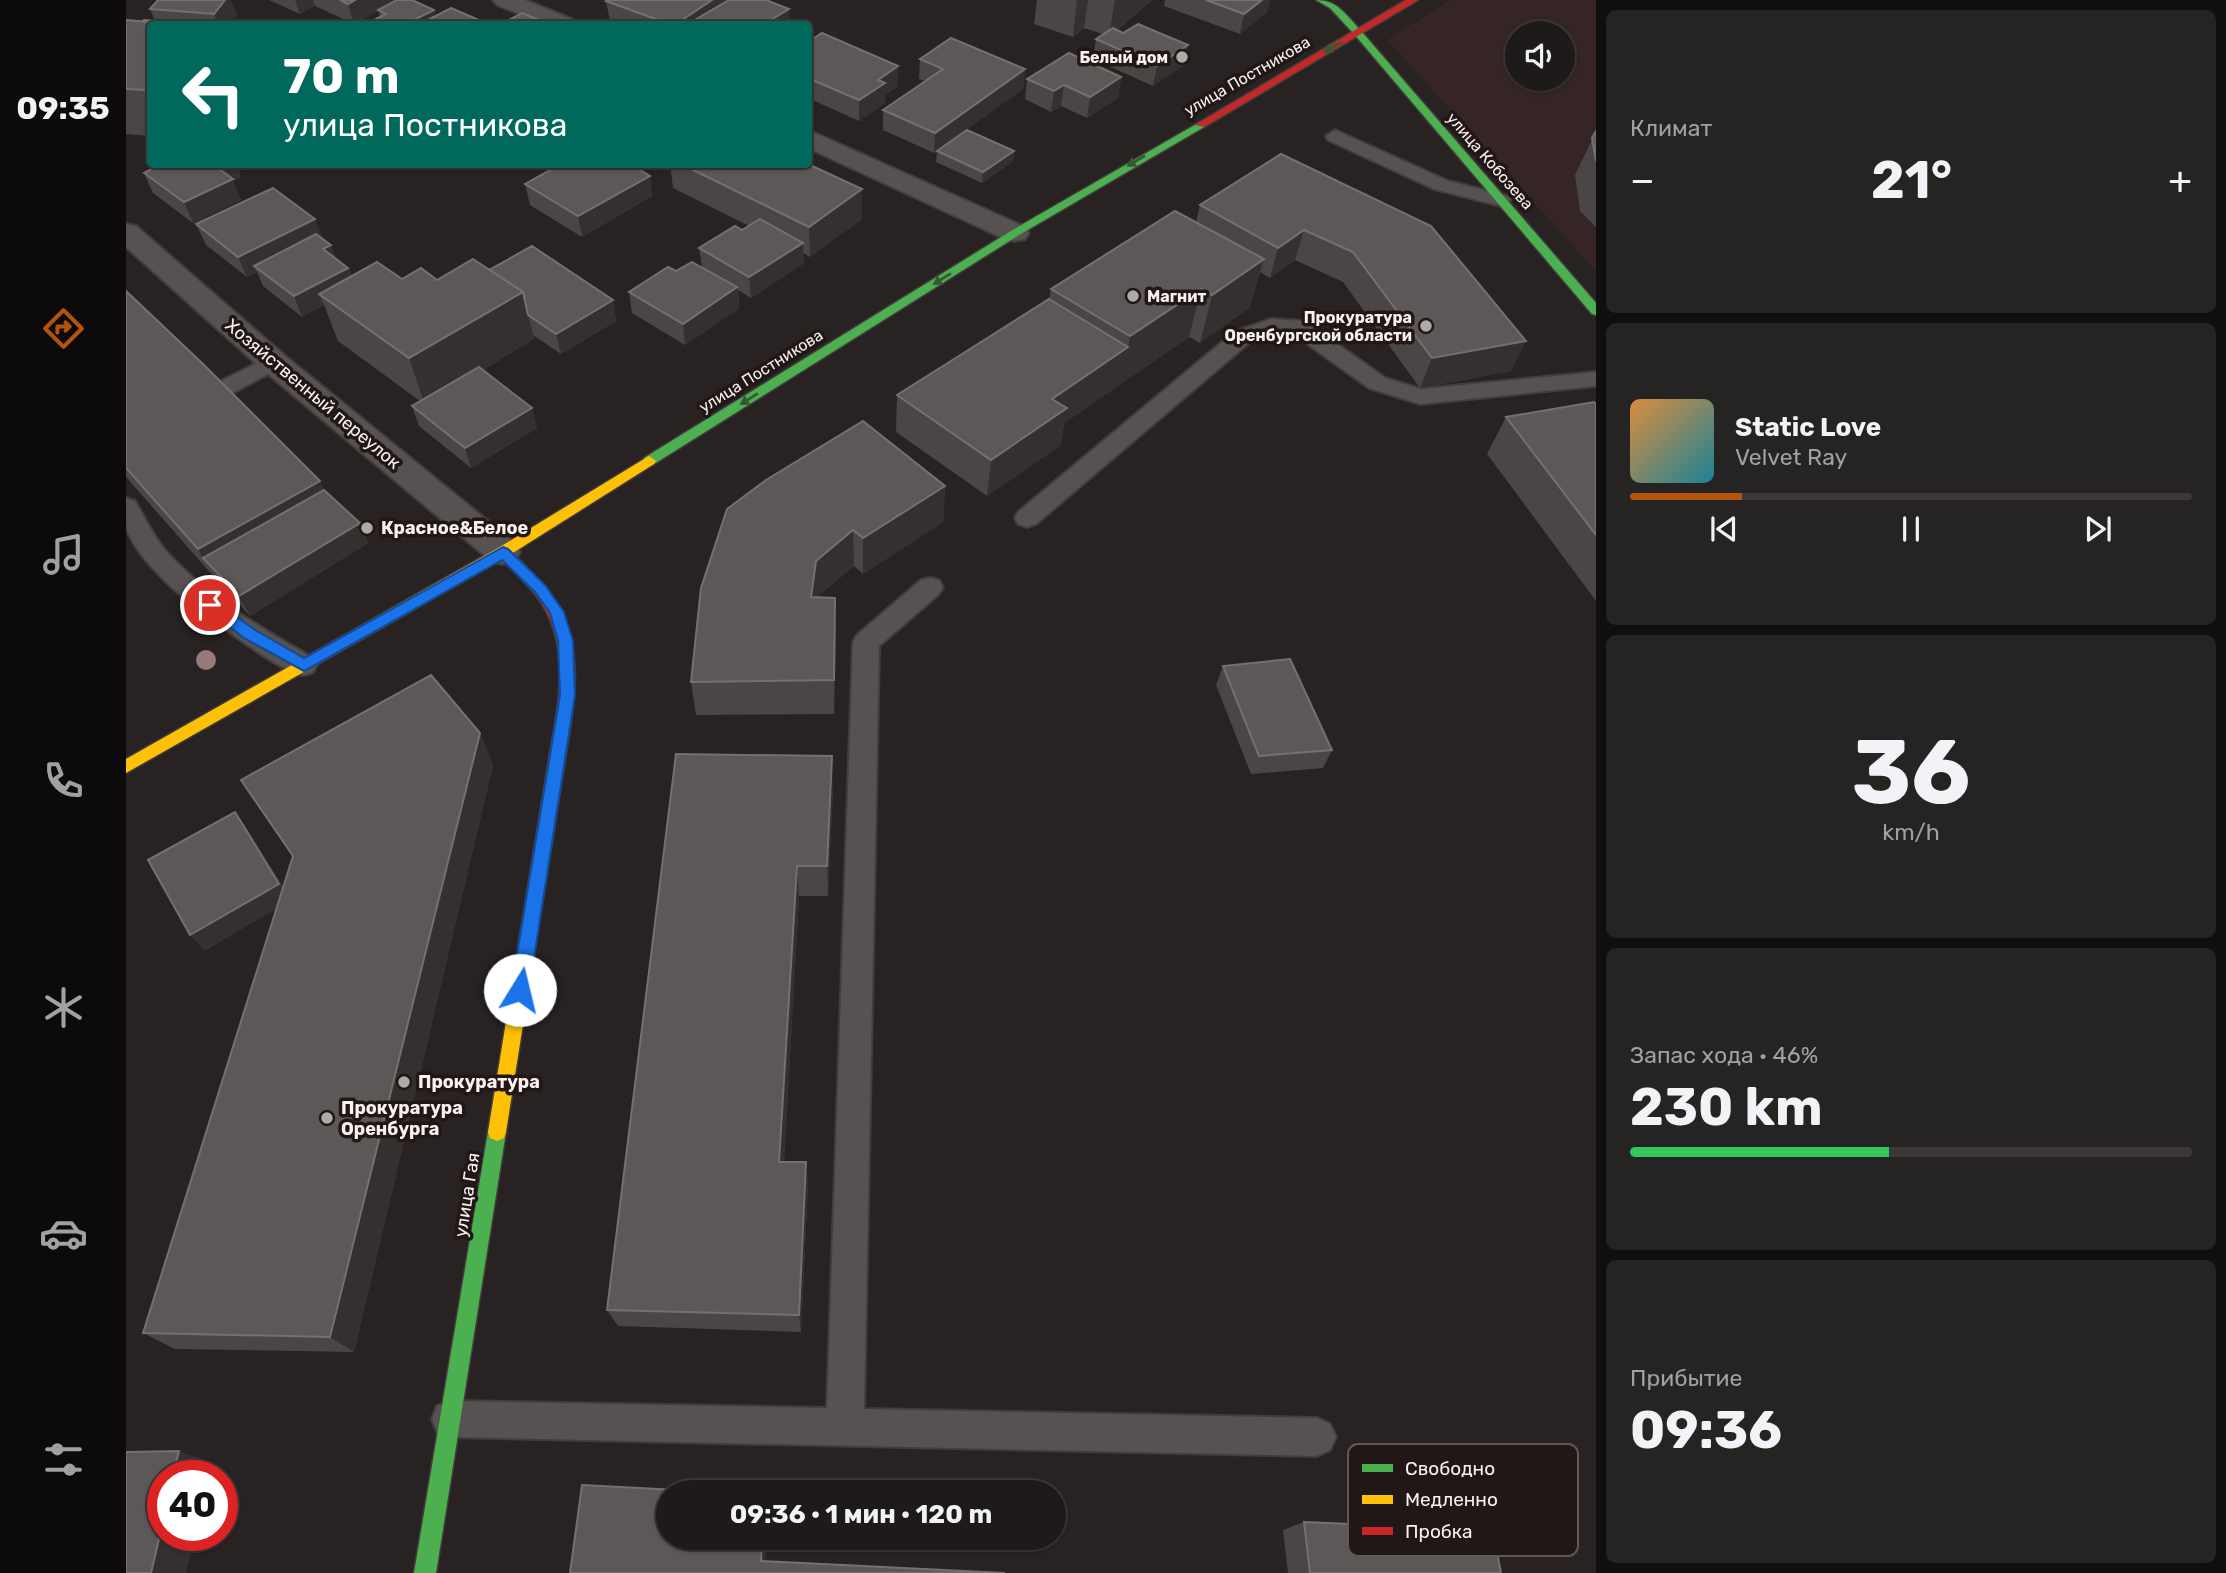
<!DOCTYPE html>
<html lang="ru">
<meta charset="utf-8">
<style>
:root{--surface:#1e1a1a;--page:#262323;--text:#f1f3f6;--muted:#a1a1a2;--line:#3c3839;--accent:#b45309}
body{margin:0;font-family:Rubik,sans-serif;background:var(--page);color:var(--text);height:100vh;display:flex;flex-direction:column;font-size:26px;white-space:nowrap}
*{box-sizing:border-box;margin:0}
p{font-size:23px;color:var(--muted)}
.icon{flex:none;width:38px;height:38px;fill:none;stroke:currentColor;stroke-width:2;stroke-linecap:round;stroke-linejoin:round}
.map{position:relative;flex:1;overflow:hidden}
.drawer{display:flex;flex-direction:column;gap:10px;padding:10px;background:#100e0e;width:630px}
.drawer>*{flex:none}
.guide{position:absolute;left:21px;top:21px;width:665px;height:147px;border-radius:7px;box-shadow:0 2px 5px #0004,0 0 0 2px var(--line);background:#00695c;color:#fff;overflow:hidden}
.buttons{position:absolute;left:1379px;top:21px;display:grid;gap:14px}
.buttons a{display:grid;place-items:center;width:70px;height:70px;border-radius:50%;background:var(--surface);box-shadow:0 2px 5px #0004,0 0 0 2px var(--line);font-size:35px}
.speed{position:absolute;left:21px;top:1460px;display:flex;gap:14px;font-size:35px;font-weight:700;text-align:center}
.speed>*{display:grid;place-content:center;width:91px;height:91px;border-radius:50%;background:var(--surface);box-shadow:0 2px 5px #0004,0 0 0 2px var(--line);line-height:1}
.speed .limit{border:10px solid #d22;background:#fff;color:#111}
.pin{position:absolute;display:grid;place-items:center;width:60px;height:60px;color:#fff;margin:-30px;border:4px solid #fff;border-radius:50%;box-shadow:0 2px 7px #0007}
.me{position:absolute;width:77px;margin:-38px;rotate:9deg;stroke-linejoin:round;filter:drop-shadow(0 0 5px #0008)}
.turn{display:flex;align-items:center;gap:24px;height:147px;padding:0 21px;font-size:32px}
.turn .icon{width:91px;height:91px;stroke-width:2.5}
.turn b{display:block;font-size:49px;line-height:60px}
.big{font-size:52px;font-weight:700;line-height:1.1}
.drawer .card{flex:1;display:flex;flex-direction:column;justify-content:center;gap:10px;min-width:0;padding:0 24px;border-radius:10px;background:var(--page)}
.drawer .dial{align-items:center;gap:0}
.dial b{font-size:91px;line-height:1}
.song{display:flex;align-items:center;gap:21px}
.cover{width:84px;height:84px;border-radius:10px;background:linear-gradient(135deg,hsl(30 70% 55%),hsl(190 70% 35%))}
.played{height:7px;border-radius:4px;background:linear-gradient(90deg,var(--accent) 20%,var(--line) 20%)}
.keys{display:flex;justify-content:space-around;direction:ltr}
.heat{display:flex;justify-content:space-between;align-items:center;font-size:38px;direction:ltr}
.charge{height:10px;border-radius:5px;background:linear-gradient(90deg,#34c759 46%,var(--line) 0)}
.trip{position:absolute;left:530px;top:1480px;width:410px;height:70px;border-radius:35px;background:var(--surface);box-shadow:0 2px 5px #0004,0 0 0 2px var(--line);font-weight:700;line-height:70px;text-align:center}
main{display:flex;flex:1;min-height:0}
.tab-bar{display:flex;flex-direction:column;width:126px;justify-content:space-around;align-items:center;background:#0c0a0a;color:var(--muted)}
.tab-bar .icon{width:49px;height:49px}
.tab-bar .on{color:var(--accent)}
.tab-bar b{font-size:32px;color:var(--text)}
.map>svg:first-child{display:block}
</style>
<main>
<nav class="tab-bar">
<b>09:35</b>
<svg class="icon on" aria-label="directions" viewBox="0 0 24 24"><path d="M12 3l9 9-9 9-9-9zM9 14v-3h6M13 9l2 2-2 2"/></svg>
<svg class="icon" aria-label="music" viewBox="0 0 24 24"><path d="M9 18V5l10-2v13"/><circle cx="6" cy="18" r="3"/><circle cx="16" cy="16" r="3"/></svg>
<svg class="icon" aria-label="phone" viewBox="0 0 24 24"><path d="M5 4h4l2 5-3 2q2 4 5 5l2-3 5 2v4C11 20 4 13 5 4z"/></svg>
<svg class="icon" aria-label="climate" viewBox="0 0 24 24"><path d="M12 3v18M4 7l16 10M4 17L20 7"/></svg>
<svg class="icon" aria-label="car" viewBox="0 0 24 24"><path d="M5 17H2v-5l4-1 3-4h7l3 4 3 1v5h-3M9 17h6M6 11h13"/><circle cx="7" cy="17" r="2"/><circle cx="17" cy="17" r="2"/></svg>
<svg class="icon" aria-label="filters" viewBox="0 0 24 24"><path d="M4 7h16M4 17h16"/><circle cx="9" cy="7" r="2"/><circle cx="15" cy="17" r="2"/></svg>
</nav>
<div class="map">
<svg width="1470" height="1573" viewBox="0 0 1470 1573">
<rect width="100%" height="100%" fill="#282222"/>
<path fill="#352525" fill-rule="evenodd" d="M1324,0h146v272l-209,-232zM1391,33h46v46h-46z"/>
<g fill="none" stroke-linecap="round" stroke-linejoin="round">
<g stroke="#423d3d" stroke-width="4">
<g id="lane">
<polygon points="1209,130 1322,181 1382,196 1385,200 1375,206 1308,189 1202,140 1200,136"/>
<polygon points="1145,319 1179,321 1259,378 1295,389 1470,372 1470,386 1294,404 1243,388 1166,333 1147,333 1124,342 910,524 901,527 892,524 889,518 892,512 1108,332"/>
<polygon points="147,355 155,357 158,362 155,367 99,397 91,399 83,397 80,392 83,387"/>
<path d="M0,498l9,3c10,17 18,35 31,50 41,46 95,77 147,107l4,7 -4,7c-2,1 -8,3 -10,3 -24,-2 -117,-74 -137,-93 -15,-15 -31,-32 -39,-52 -1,-8 -1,-22 -1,-32z"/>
<polygon points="804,578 813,580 817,587 813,594 753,646 738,1409 1191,1418 1204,1424 1210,1437 1204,1450 1191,1456 324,1437 311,1432 306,1419 311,1406 324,1401 701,1408 727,642 731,635 795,580"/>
</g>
</g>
<g stroke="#423d3d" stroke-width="4">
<g id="street">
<polygon points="367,0 399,0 446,19 450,24 419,24 371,5"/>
<polygon points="682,130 899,227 903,233 899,239 889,241 879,239 682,148"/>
<polygon points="0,224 10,226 158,355 389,543 394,552 389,561 377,564 365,561 136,369 0,247"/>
</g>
</g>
<g stroke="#423d3d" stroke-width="3">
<g id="fast">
<path d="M1190,0c22,0 31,16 45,31l235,272v12l-4,-1 -237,-279 -25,-27z"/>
<polygon points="1074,122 1079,125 1078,127 893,235 528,464 518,464 518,458 885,231"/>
<polygon points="371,1123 378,1126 380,1132 310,1573 288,1573 362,1132 364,1126"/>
</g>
</g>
<g stroke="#423d3d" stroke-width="3">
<g id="slow">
<polygon points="523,456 530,461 528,464 382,556 0,773 0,759 372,548"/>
<polygon points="432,747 437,749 440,753 380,1132 378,1138 371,1141 364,1138 362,1132 424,753 427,749"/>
</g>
</g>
<g stroke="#423d3d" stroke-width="3">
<g id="jam">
<polygon points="1280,0 1292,0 1078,127 1069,125"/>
<path d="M377,547l5,1c73,72 75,107 58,205l-3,4h-10l-3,-4c9,-49 20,-104 -8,-149 -11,-18 -29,-33 -44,-48l-2,-4z"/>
</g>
</g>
<use href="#lane" fill="#565252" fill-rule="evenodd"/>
<use href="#street" fill="#565252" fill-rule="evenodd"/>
<use href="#fast" fill="#4caf50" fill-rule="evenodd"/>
<use href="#slow" fill="#ffc107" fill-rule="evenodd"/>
<use href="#jam" fill="#c62828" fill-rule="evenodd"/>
</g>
<circle fill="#967978" cx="80" cy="660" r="10"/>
<g fill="#4a4646">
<polygon points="143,0 286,0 308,10 309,16 362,24 254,17 252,11 228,24 189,6 174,14"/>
<polygon points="482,0 600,0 600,2 663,9 663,24 492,24 484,21 480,1"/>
<polygon points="911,0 1026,0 991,30 997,33 1062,45 1058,65 1027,86 967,59 970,39 977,34 958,28 947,37 908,24"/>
<polygon points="1039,0 1144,0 1141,12 1114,34 1038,6"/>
<polygon points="24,9 111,15 103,24 24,24 24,136 0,134 0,20 29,21"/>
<polygon points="682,42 772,66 772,86 759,95 759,103 733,121 682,98"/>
<polygon points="794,59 899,69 897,89 808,153 757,130 757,110 799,81 793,79"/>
<polygon points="995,77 992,98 961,118 935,106 925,112 899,99 901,79"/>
<polygon points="1470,131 1470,227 1454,211 1449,175"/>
<polygon points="811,151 888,151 887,161 856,183 810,162"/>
<polygon points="1155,154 1385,371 1294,388 1217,282 1169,260 1144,278 1134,272 1124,307 1074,343 1063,337 938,423 935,445 861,496 770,432 771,395 923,299 925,289 1070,222 1074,205"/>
<polygon points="35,164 110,164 115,177 107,181 115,200 67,223 27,193 18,173"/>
<polygon points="517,164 540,164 530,171"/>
<polygon points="544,164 682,164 736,219 684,257 677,253 678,263 625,298 612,290 613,308 559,345 506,313 503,292 550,271 576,267 573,248 616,230 623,226 547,188"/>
<polygon points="524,176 526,196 456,237 404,205 399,184"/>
<polygon points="189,219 196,238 210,259 222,268 226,276 311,280 363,270 487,300 490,321 435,354 407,335 408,339 357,370 411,428 345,468 293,426 286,406 294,401 212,341 198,305 176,317 137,286 131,272 121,277 80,245 70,224"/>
<polygon points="0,291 198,490 234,523 242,543 124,616 88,577 0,477"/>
<polygon points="1470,404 1470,601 1361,454 1380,417"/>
<polygon points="819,486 817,522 737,574 728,566 692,596 692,598 710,633 708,714 570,715 565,682 575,588"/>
<polygon points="1097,666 1206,750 1197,768 1125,774 1090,685"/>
<polygon points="354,733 367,765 228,1352 49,1349 17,1333 151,908 78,951 109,812 121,829 158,888"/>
<polygon points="550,754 707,788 702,896 673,896 658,1162 680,1162 682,1184 675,1332 492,1326 481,1310"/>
<polygon points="1178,1522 1375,1573 1162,1573 1157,1530"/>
</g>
<g fill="#353030">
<polygon points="99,0 105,0 111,15 103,24 92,24 88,14"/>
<polygon points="169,0 187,0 189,6 174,14"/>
<polygon points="229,0 272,0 228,24 222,4"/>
<polygon points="586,0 600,0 601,10 581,24 550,24"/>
<polygon points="951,0 962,0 958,28 947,37"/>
<polygon points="989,0 1026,0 983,36"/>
<polygon points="1136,0 1144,0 1141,12 1114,34 1118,14"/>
<polygon points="663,9 663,24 638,24"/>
<polygon points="308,10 310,20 302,24 280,24"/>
<polygon points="1062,45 1058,65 1027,86 1031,66"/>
<polygon points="772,66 772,86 759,95 759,103 733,121 733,100 752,80"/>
<polygon points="899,69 897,89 808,153 809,133"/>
<polygon points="995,77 992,98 961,118 964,97"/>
<polygon points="24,83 24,103 19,90"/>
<polygon points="938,85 935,106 925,112 928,91"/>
<polygon points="888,151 887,161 856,183 857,172"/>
<polygon points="90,164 110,164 115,177 107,181 115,200 67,223 58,202"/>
<polygon points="529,164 540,164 530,171"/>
<polygon points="524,176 526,196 456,237 452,216"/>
<polygon points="736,189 736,219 684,257 683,227"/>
<polygon points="189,219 197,240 128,266 131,272 121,277 112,257"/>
<polygon points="1178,230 1169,260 1144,278 1152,248"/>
<polygon points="677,243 678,263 625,298 623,277"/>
<polygon points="205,245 213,266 197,249"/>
<polygon points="1138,259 1124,307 1074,343 1086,295"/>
<polygon points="222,268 230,288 193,294 198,305 176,317 168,296"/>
<polygon points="611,287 613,308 559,345 557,324"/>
<polygon points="1075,289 1063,337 938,423 935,445 861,496 865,460 926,399 1002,347 1004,336"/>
<polygon points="397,292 408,339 299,405 283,358"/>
<polygon points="487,300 490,321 435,354 430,334"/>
<polygon points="1400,341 1385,371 1294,388 1306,358"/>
<polygon points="406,408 411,428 345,468 339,448"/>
<polygon points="194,481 207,510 77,558 72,549"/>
<polygon points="819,486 817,522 737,574 737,538"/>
<polygon points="234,523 242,543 124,616 113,596"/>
<polygon points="727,530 728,566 692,596 687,632 685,597 690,561"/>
<polygon points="709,598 710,633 708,714 708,680"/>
<polygon points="354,733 367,765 228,1352 204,1337"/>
<polygon points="706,756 707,788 702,896 701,866"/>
<polygon points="109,812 121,829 165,900 78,951 64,935"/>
<polygon points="671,866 673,896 657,1184 653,1162"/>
<polygon points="680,1162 682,1184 675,1332 673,1315"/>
<polygon points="53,1451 85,1462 82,1475 47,1475"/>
<polygon points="37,1522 37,1535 69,1535 60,1573 25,1573"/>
<polygon points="636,1538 641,1538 639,1567 635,1561"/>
</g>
<g fill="#5d5858" stroke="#757070" stroke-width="2">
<polygon points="32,0 99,0 88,14 24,9"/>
<polygon points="214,0 229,0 222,4"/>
<polygon points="271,0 286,0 308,10 280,24 240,24 260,14 252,10"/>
<polygon points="482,0 586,0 550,24 543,24 480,1"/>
<polygon points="603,0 640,0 663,9 638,24 562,24"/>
<polygon points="1080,0 1136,0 1118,14"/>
<polygon points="325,8 362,24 294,24"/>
<polygon points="396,13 423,24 375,24"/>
<polygon points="0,20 48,24 24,24 24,83 19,90 0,89"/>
<polygon points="18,20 74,24 48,24 17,21"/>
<polygon points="1012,24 1062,45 1031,66 970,39 987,28 997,33"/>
<polygon points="696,33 772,66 752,80 759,83 733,100 682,78 682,42"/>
<polygon points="825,38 899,69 809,133 757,110 817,69 794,59"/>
<polygon points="943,53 995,77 964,97 938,85 928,91 901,79"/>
<polygon points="841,130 888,151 857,172 811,151"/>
<polygon points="1470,131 1470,161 1466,138"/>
<polygon points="1155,154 1305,226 1400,341 1306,358 1227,252 1178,230 1152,248 1074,205"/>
<polygon points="35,164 90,164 88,165 107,179 58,202 18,173"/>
<polygon points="435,164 504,164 524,176 452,216 399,184"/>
<polygon points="555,164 682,164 736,189 683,227"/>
<polygon points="147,188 189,219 112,257 70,224"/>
<polygon points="1049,211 1138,259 1086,295 1075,289 1004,336 925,289"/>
<polygon points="634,219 677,243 623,277 573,248 609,226 616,230"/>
<polygon points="190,234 205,245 197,249 222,268 168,296 128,266"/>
<polygon points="406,246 487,300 430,334 402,315 397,292 363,270"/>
<polygon points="347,259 397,292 283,358 193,294 251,262 276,279 295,268 311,280"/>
<polygon points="566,262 611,287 557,324 503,292 542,267 550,271"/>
<polygon points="0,291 76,363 194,481 72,549 0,468"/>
<polygon points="923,299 1002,347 926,399 941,408 865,460 771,395"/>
<polygon points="353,367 406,408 339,448 286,406"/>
<polygon points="1468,402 1470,404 1470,535 1380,417"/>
<polygon points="737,421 819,486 737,538 727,530 690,561 685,597 709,598 708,680 565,682 575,588 601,509 640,480"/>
<polygon points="198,490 234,523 113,596 77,558"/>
<polygon points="1164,659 1206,750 1133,756 1097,666"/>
<polygon points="305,675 354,733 204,1337 17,1333 167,856 115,780"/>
<polygon points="550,754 706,756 701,866 671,866 653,1162 680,1162 673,1315 481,1310"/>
<polygon points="109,812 153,884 64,935 22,860"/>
<polygon points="53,1451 47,1475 37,1475 37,1522 25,1573 0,1573 0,1452"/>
<polygon points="456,1485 610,1493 542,1493 542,1538 636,1538 635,1561 879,1573 444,1573"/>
<polygon points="1178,1522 1367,1530 1375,1573 1184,1573"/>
</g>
<defs><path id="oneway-solid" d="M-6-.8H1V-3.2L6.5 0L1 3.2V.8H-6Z" transform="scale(1.75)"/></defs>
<g fill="#345b30">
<use href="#oneway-solid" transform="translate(1207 47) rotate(151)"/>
<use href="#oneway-solid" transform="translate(1010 161) rotate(149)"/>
<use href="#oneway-solid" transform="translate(816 279) rotate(148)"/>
<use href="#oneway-solid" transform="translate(623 399) rotate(148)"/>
</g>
<polygon fill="#1a73e8" stroke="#114b97" stroke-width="2" points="377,547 382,549 419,585 438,612 447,641 449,695 403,990 400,996 394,998 388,996 385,990 434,695 432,641 424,613 409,592 376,560 178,671 118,638 76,605 84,600 89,601 129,630 178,658"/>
<g fill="#afa9a8" stroke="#201716" stroke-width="2.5">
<circle cx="1056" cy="57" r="7"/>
<circle cx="1007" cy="296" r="7"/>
<circle cx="1300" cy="326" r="7"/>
<circle cx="241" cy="528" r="7"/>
<circle cx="278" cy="1082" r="7"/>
<circle cx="201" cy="1118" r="7"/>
</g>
<g text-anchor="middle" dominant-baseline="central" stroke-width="7" stroke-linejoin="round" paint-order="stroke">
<g font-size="16" font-weight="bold" fill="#f8f1f0" stroke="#201716" text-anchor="end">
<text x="1042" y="57">Белый дом</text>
<text x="1021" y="296" text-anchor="start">Магнит</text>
<text x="1286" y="317">Прокуратура<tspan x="1286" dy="18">Оренбургской области</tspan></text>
</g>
<g font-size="16" fill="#f8f1f0" stroke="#201716">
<text transform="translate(1121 76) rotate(-30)">улица Постникова</text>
<text transform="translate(1364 161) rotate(49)">улица Кобозева</text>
<text transform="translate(635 371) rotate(-32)">улица Постникова</text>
</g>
<g font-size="18" fill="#f8f1f0" stroke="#201716">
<text transform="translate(187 394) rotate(40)">Хозяйственный переулок</text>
<text transform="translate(341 1195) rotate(-81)">улица Гая</text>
</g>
<g font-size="18" font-weight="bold" fill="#f8f1f0" stroke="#201716" text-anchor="start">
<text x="255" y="528">Красное&amp;Белое</text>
<text x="292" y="1082">Прокуратура</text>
<text x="215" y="1108">Прокуратура<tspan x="215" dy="21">Оренбурга</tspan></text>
</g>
</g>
<rect x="1222" y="1444" width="230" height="112" rx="10" fill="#201716" stroke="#615857" stroke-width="2"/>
<rect x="1236" y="1464" width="31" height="8" fill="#4caf50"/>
<rect x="1236" y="1495" width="31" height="9" fill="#ffc107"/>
<rect x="1236" y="1527" width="31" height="8" fill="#c62828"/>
<g font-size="19" fill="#f8f1f0">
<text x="1279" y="1475">Свободно</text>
<text x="1279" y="1506">Медленно</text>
<text x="1279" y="1538">Пробка</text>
</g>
</svg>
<div class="buttons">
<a><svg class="icon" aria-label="sound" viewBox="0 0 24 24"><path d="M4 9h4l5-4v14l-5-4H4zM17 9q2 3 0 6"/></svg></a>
</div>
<div class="speed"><div class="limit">40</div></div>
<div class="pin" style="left:84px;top:605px;background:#d93025"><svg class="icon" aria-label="arrive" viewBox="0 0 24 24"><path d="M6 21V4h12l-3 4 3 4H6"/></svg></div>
<svg class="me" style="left:394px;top:990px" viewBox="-20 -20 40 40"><circle r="19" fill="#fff"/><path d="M0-13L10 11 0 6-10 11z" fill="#1a73e8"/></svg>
<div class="trip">09:36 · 1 мин · 120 m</div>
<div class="guide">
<div class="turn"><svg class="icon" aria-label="left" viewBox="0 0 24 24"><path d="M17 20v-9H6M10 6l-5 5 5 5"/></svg><div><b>70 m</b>улица Постникова</div></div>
</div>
</div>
<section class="drawer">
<div class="card"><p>Климат</p>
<div class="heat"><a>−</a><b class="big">21°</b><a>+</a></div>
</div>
<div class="card">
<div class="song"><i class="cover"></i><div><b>Static Love</b><p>Velvet Ray</p></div></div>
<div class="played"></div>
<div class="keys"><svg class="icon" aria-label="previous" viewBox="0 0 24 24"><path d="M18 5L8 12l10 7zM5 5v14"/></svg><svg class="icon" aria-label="pause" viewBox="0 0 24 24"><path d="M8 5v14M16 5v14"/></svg><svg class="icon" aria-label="next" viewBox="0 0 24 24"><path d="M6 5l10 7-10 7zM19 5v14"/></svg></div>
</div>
<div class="card dial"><b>36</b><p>km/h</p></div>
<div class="card"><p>Запас хода · 46%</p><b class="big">230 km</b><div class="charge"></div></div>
<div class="card"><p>Прибытие</p><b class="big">09:36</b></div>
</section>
</main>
